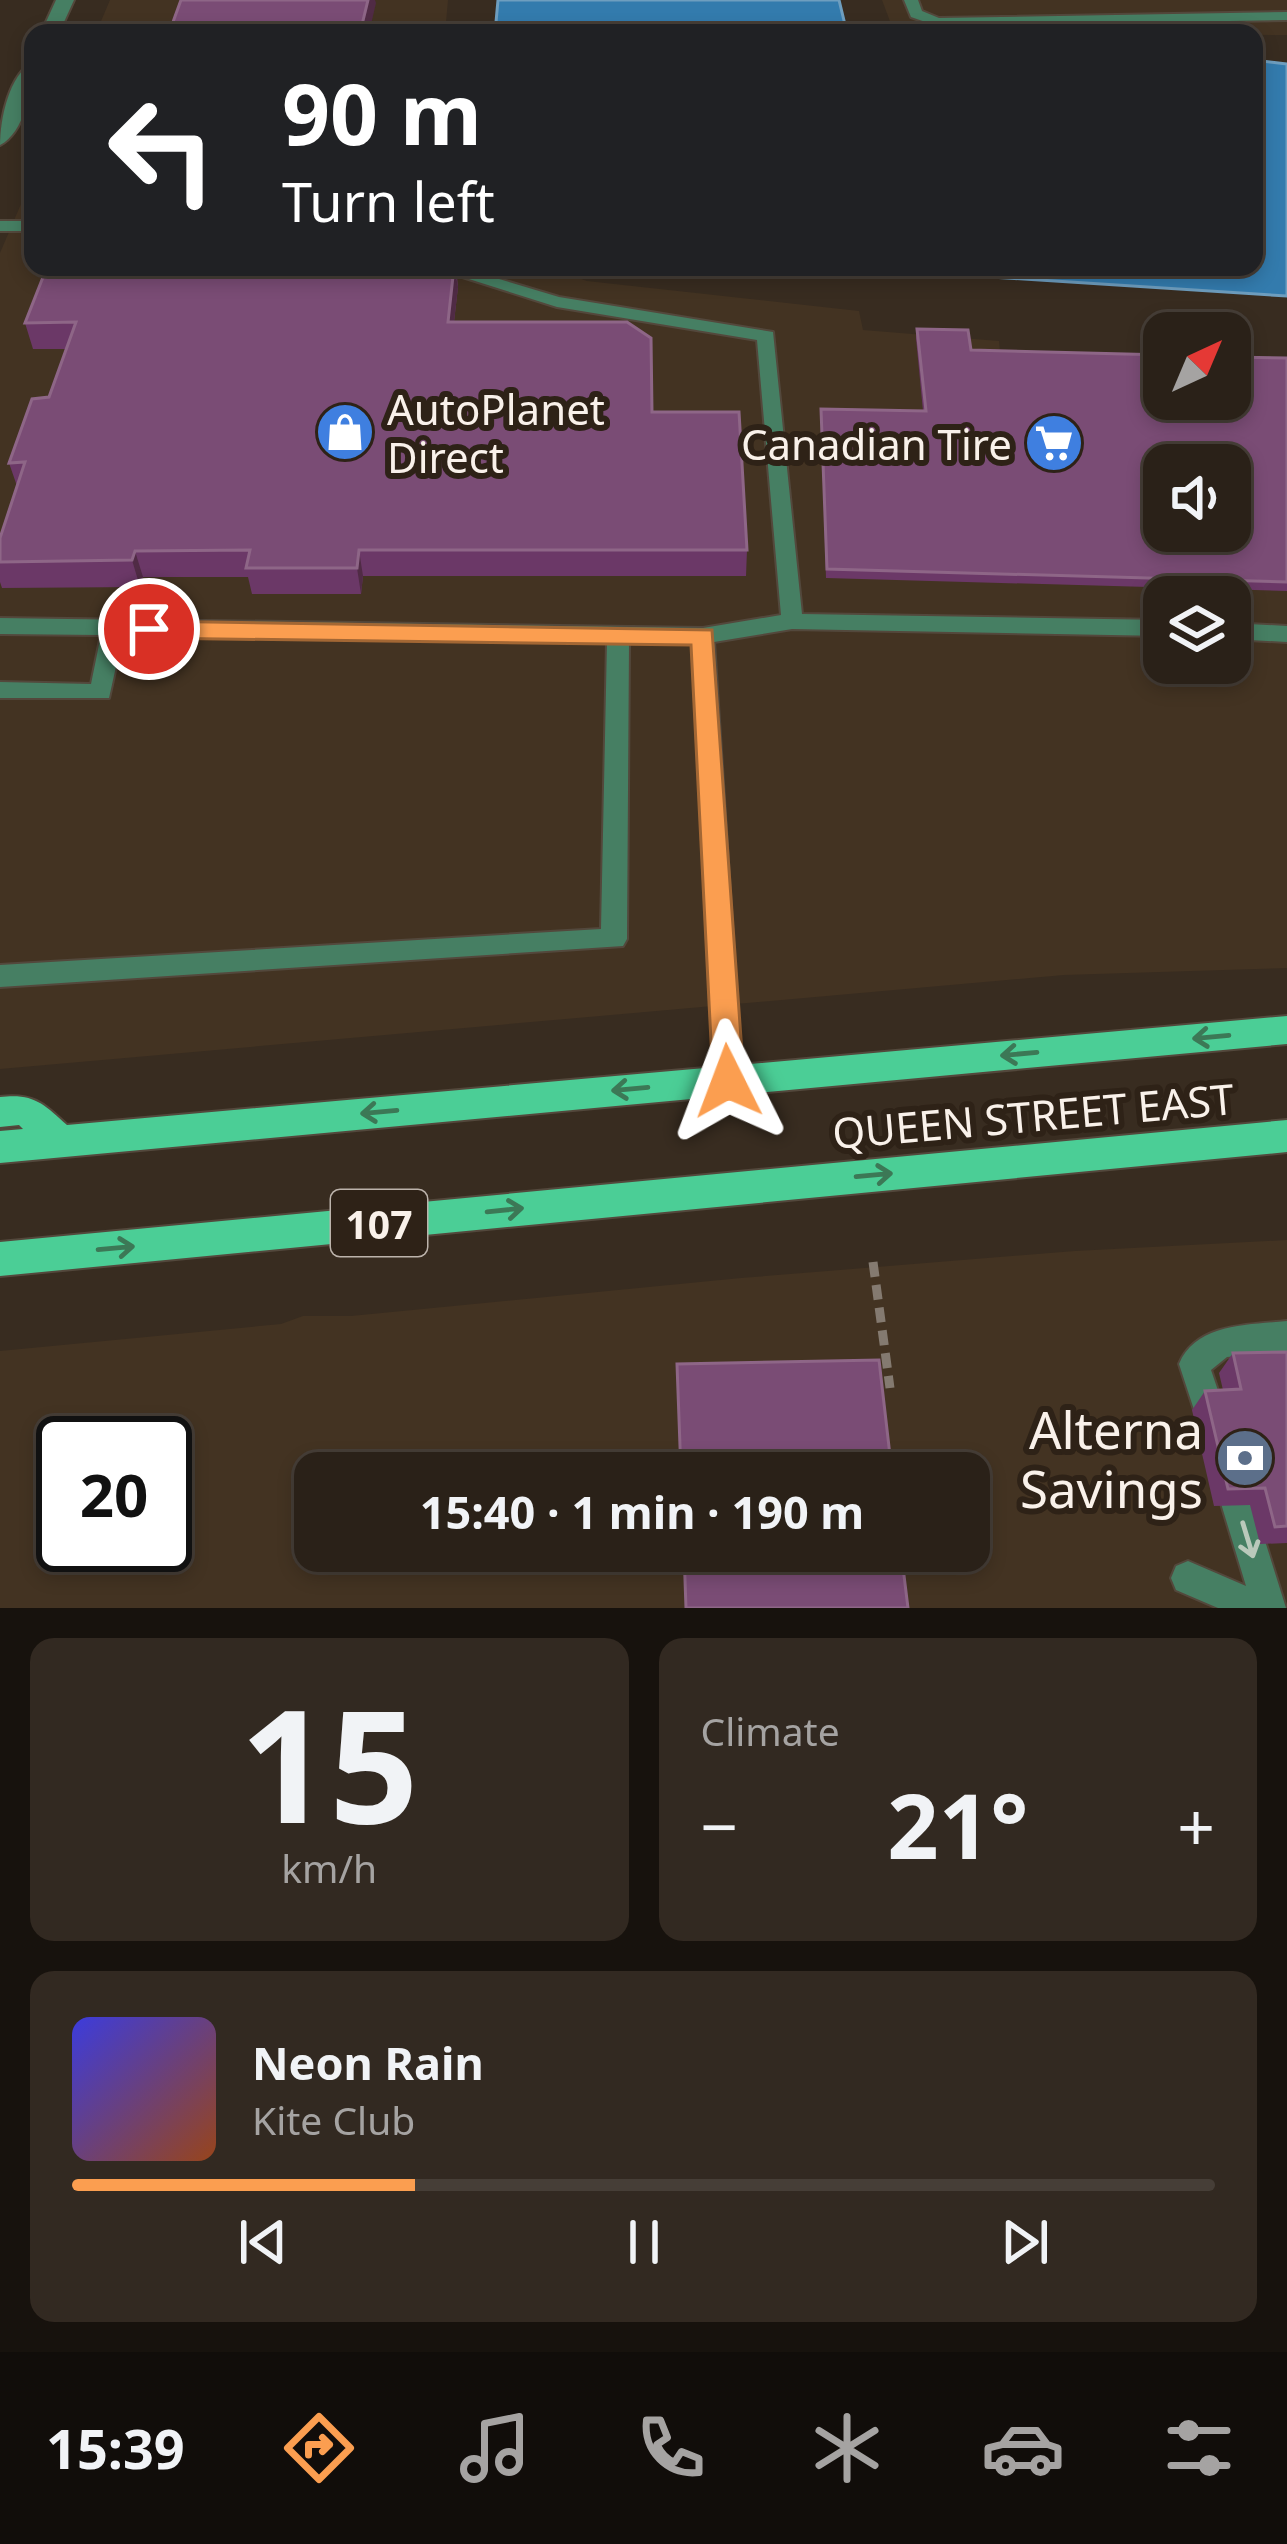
<!DOCTYPE html>
<meta charset="utf-8">
<style>
:root{--surface:#2a2118;--page:#322921;--text:#f1f3f6;--muted:#a5a3a2;--line:#463e37;--accent:#fb9e50}
body{margin:0;font-family:"Noto Sans",sans-serif;background:var(--page);color:var(--text);height:100vh;display:flex;flex-direction:column;font-size:45px;white-space:nowrap}
*{box-sizing:border-box;margin:0}
p{font-size:39px;color:var(--muted)}
.icon{flex:none;width:66px;height:66px;fill:none;stroke:currentColor;stroke-width:2;stroke-linecap:round;stroke-linejoin:round}
.map{position:relative;height:1608px;overflow:hidden}
.side{display:flex;flex-direction:column;gap:30px;padding:30px;background:#17120d;flex:1}
.side>*{flex:none}
.top-card{position:absolute;left:24px;top:24px;width:1239px;height:252px;border-radius:24px;box-shadow:0 6px 18px #0003,0 0 0 3px var(--line);background:#202124;color:#fff;overflow:hidden}
.needle{width:78px;rotate:44deg}
.buttons{position:absolute;left:1143px;top:312px;display:grid;gap:24px}
.buttons a{display:grid;place-items:center;width:108px;height:108px;border-radius:24px;background:var(--surface);box-shadow:0 6px 18px #0003,0 0 0 3px var(--line);font-size:60px}
.speed{position:absolute;left:36px;top:1416px;display:flex;gap:24px;font-size:60px;font-weight:700;text-align:center}
.speed>*{display:grid;place-content:center;width:156px;height:156px;border-radius:50%;background:var(--surface);box-shadow:0 6px 18px #0003,0 0 0 3px var(--line);line-height:1}
.speed .limit{border:6px solid #111;border-radius:18px;background:#fff;color:#111}
.pin{position:absolute;display:grid;place-items:center;width:102px;height:102px;color:#fff;margin:-51px;border:6px solid #fff;border-radius:50%;box-shadow:0 3px 12px #0007}
.me{position:absolute;width:132px;margin:-66px;rotate:357deg;stroke-linejoin:round;filter:drop-shadow(0 0 9px #0008)}
.turn{display:flex;align-items:center;gap:42px;height:252px;padding:0 60px;font-size:54px}
.turn .icon{width:156px;height:156px;stroke-width:2.5}
.turn b{display:block;font-size:84px;line-height:102px}
.big{font-size:90px;font-weight:700;line-height:1.1}
.side .card{flex:1;display:flex;flex-direction:column;justify-content:center;gap:18px;min-width:0;padding:0 42px;border-radius:24px;background:var(--page)}
.side .dial{align-items:center;gap:0}
.dial b{font-size:156px;line-height:1}
.song{display:flex;align-items:center;gap:36px}
.cover{width:144px;height:144px;border-radius:18px;background:linear-gradient(135deg,hsl(240 70% 55%),hsl(20 70% 35%))}
.played{height:12px;border-radius:6px;background:linear-gradient(90deg,var(--accent) 30%,var(--line) 30%)}
.keys{display:flex;justify-content:space-around;direction:ltr}
.heat{display:flex;justify-content:space-between;align-items:center;font-size:66px;direction:ltr}
.side .tiles{flex:1;display:grid;gap:30px;grid-template-columns:1fr 1fr}
.card:last-child{grid-column:span 2}
.trip{position:absolute;left:294px;top:1452px;width:696px;height:120px;border-radius:24px;background:var(--surface);box-shadow:0 6px 18px #0003,0 0 0 3px var(--line);font-weight:700;line-height:120px;text-align:center}
.tabs{display:flex;height:192px;justify-content:space-around;align-items:center;background:#110d0a;color:var(--muted)}
.tabs .icon{width:84px;height:84px}
.tabs .active{color:var(--accent)}
.tabs b{font-size:54px;color:var(--text)}
.map>svg:first-child{display:block}
</style>
<div class="map">
<svg width="1287" height="1608" viewBox="0 0 1287 1608">
<rect width="100%" height="100%" fill="#382c20"/>
<g fill="#433322" fill-rule="evenodd">
<polygon points="110,0 448,0 445,33 96,33"/>
<polygon points="882,0 1287,0 1287,35 919,33 891,24"/>
<path d="M33,176v91h512l42,14 272,30 4,19 136,11 2,22 163,36h66l57,-29v598l-223,7 -1064,94v-816zM1164,465h66v66h-66zM1164,597h66v66h-66z"/>
<path d="M1287,1240v368h-1287v-257l281,-27 22,-8h48l390,-38 334,-27zM63,1443h102v102h-102zM315,1473h654v78h-654z"/>
</g>
<g fill="#337bad" stroke="#6e9ebf" stroke-width="3">
<polygon points="498,0 839,0 847,33 495,33"/>
<polygon points="1254,60 1287,64 1287,296 835,267 1254,267"/>
</g>
<g fill="none" stroke-linecap="round" stroke-linejoin="round">
<g stroke="#53483c" stroke-width="4">
<g id="service">
<polygon points="904,0 918,0 922,11 939,18 1287,12 1287,20 937,26 911,17"/>
<rect x="0" y="221" width="33" height="10"/>
<polygon points="431,267 459,267 559,297 773,332 802,614 1164,620 1164,636 792,629 714,642 742,1081 738,1089 728,1093 718,1089 714,1081 692,644 629,643 627,939 623,946 0,987 0,965 601,929 607,642 123,635 109,698 0,698 0,682 91,684 101,635 0,634 0,618 703,628 781,615 757,340 557,307"/>
<polygon points="1230,623 1287,626 1287,642 1230,639"/>
<path d="M1287,1321v30l-60,6 -16,13 17,50 -5,11 -11,5 -11,-5 -22,-67c17,-41 70,-39 108,-43z"/>
<polygon points="1229,1461 1240,1466 1245,1477 1286,1608 1218,1608 1176,1590 1171,1578 1176,1566 1188,1561 1246,1586 1213,1477 1218,1466"/>
</g>
</g>
<g stroke="#53483c" stroke-width="4">
<g id="tertiary">
<polygon points="56,0 74,0 59,33 41,33"/>
<path d="M33,62c0,26 -9,71 -33,83 0,-26 9,-70 33,-83z"/>
</g>
</g>
<g stroke="#53483c" stroke-width="4">
<g id="primary">
<path d="M1287,1016v28l-1287,119v-32l23,-2 -4,-4 -19,2v-30c33,-4 43,6 67,28z"/>
<polygon points="1287,1120 1287,1152 0,1276 0,1242"/>
</g>
</g>
<polyline stroke="#847a70" stroke-width="9" stroke-dasharray="15 8" stroke-linecap="butt" points="873,1262 890,1388"/>
<use href="#service" fill="#467f63" fill-rule="evenodd"/>
<use href="#tertiary" fill="#467f63" fill-rule="evenodd"/>
<use href="#primary" fill="#4bce96" fill-rule="evenodd"/>
</g>
<g fill="#6b3867">
<polygon points="47,267 456,267 458,287 454,322 652,412 747,550 746,576 363,576 361,594 252,594 248,577 143,577 140,587 2,588 0,582 0,538 17,486 9,463 49,397 67,349 33,349 25,323"/>
<polygon points="917,329 971,350 1287,358 1287,591 826,578 821,409 923,411 916,338"/>
<polygon points="1287,1352 1287,1543 1260,1544 1250,1505 1214,1506 1192,1410 1205,1391 1223,1390 1219,1373 1233,1353"/>
<polygon points="677,1364 892,1473 680,1473"/>
</g>
<g fill="#502b45">
<polygon points="368,0 375,0 376,3 369,33 360,33"/>
<polygon points="454,267 458,287 451,348 448,322"/>
<polygon points="359,550 363,576 361,594 357,568"/>
<polygon points="135,551 143,577 140,587 132,560"/>
</g>
<g fill="#7a4c75" stroke="#8e6687" stroke-width="3" fill-rule="evenodd">
<polygon points="181,0 368,0 360,33 169,33"/>
<polygon points="47,267 454,267 448,322 627,322 651,338 652,412 739,412 747,550 359,550 357,568 246,568 250,550 135,551 132,560 0,562 0,538 25,462 9,463 32,399 49,397 76,322 25,323"/>
<path d="M917,329l51,1 3,20 193,5v44h66v-42l57,1v224l-460,-13 -6,-160 105,2zM1164,465h66v66h-66z"/>
<polygon points="1287,1352 1287,1526 1275,1527 1265,1488 1228,1489 1205,1391 1241,1389 1233,1353"/>
<polygon points="879,1360 892,1473 681,1473 677,1364"/>
<polygon points="684,1551 901,1551 908,1608 686,1608"/>
</g>
<defs><path id="oneway-shaft" d="M-6 0H5M1.5-3L5.5 0L1.5 3" fill="none" stroke-width="1.6" stroke-linecap="round" stroke-linejoin="round" transform="scale(3)"/></defs>
<g stroke="#3c7856">
<use href="#oneway-shaft" transform="translate(1211 1037) rotate(175)"/>
<use href="#oneway-shaft" transform="translate(1019 1054) rotate(175)"/>
<use href="#oneway-shaft" transform="translate(630 1089) rotate(175)"/>
<use href="#oneway-shaft" transform="translate(379 1112) rotate(175)"/>
<use href="#oneway-shaft" transform="translate(874 1175) rotate(-5)"/>
<use href="#oneway-shaft" transform="translate(505 1210) rotate(-6)"/>
<use href="#oneway-shaft" transform="translate(116 1248) rotate(-5)"/>
</g>
<use stroke="#bac9bb" href="#oneway-shaft" transform="translate(1248 1540) rotate(73)"/>
<polygon fill="#fb9e50" stroke="#a36734" stroke-width="3" points="149,621 712,630 744,1081 739,1090 728,1094 717,1090 713,1081 691,645 149,638 136,629"/>
<defs>
<g id="shop-disc" transform="scale(3)"><circle r="9.5" fill="#3f7fe0" stroke="#2e2217"/><path d="M-5-2.5h2.3a2.7 3.5 0 0 1 5.4 0H5L5.5 6h-11ZM-1.5-2.5h3a1.5 2.3 0 0 0-3 0Z" fill="#fff"/></g>
<g id="supermarket-disc" transform="scale(3)"><circle r="9.5" fill="#3f7fe0" stroke="#2e2217"/><path d="M-6-5.5h2.5l.6 2H6L4.5 2H-2.5L-4.4-4H-6ZM-1.5 3.2a1.3 1.3 0 1 0 .1 0ZM3 3.2a1.3 1.3 0 1 0 .1 0Z" fill="#fff"/></g>
<g id="bank-disc" transform="scale(3)"><circle r="9.5" fill="#5c6f8a" stroke="#2e2217"/><path d="M-6-4H6V4H-6ZM0-2.3a2.3 2.3 0 1 0 0 4.6a2.3 2.3 0 1 0 0-4.6Z" fill="#fff"/></g>
</defs>
<g fill-rule="evenodd">
<use href="#shop-disc" x="345" y="432"/>
<use href="#supermarket-disc" x="1054" y="443"/>
<use href="#bank-disc" x="1245" y="1458"/>
</g>
<g text-anchor="middle" dominant-baseline="central" stroke-width="12" stroke-linejoin="round" paint-order="stroke">
<rect fill="#2e2217" stroke="#bcb3ab" stroke-width="3" x="331" y="1190" width="96" height="66" rx="9"/>
<g font-size="39" font-weight="bold" fill="#f9f1ea">
<text x="379" y="1223">107</text>
</g>
<g font-size="42" fill="#f9f1ea" stroke="#2e2217" text-anchor="start">
<text x="387" y="408">AutoPlanet<tspan x="387" dy="48">Direct</tspan></text>
<text x="1012" y="443" text-anchor="end">Canadian Tire</text>
</g>
<g font-size="42" fill="#f9f1ea" stroke="#2e2217">
<text transform="translate(1033 1115) rotate(-5)">QUEEN STREET EAST</text>
</g>
<g font-size="51" fill="#f9f1ea" stroke="#2e2217" text-anchor="end">
<text x="1203" y="1429">Alterna<tspan x="1203" dy="59">Savings</tspan></text>
</g>
</g>
</svg>
<div class="buttons">
<a><svg class="needle" viewBox="-14 -14 28 28"><path d="M0-13l5 13h-10z" fill="#e53935"/><path d="M0 13l5-13h-10z" fill="#a5a3a2"/></svg></a>
<a><svg class="icon" aria-label="sound" viewBox="0 0 24 24"><path d="M4 9h4l5-4v14l-5-4H4zM17 9q2 3 0 6"/></svg></a>
<a><svg class="icon" aria-label="layers" viewBox="0 0 24 24"><path d="M12 4l9 5-9 5-9-5zM3 14l9 5 9-5"/></svg></a>
</div>
<div class="speed"><div class="limit">20</div></div>
<div class="pin" style="left:149px;top:629px;background:#d93025"><svg class="icon" aria-label="arrive" viewBox="0 0 24 24"><path d="M6 21V4h12l-3 4 3 4H6"/></svg></div>
<svg class="me" style="left:728px;top:1081px" viewBox="-20 -20 40 40"><path d="M0-17L14 15 0 8-14 15z" fill="#fb9e50" stroke="#fff" stroke-width="4"/></svg>
<div class="trip">15:40 · 1 min · 190 m</div>
<div class="top-card">
<div class="turn"><svg class="icon" aria-label="left" viewBox="0 0 24 24"><path d="M17 20v-9H6M10 6l-5 5 5 5"/></svg><div><b>90 m</b>Turn left</div></div>
</div>
</div>
<section class="side">
<div class="tiles">
<div class="card dial"><b>15</b><p>km/h</p></div>
<div class="card"><p>Climate</p>
<div class="heat"><a>−</a><b class="big">21°</b><a>+</a></div>
</div>
<div class="card">
<div class="song"><i class="cover"></i><div><b>Neon Rain</b><p>Kite Club</p></div></div>
<div class="played"></div>
<div class="keys"><svg class="icon" aria-label="previous" viewBox="0 0 24 24"><path d="M18 5L8 12l10 7zM5 5v14"/></svg><svg class="icon" aria-label="pause" viewBox="0 0 24 24"><path d="M8 5v14M16 5v14"/></svg><svg class="icon" aria-label="next" viewBox="0 0 24 24"><path d="M6 5l10 7-10 7zM19 5v14"/></svg></div>
</div>
</div>
</section>
<nav class="tabs">
<b>15:39</b>
<svg class="icon active" aria-label="directions" viewBox="0 0 24 24"><path d="M12 3l9 9-9 9-9-9zM9 14v-3h6M13 9l2 2-2 2"/></svg>
<svg class="icon" aria-label="music" viewBox="0 0 24 24"><path d="M9 18V5l10-2v13"/><circle cx="6" cy="18" r="3"/><circle cx="16" cy="16" r="3"/></svg>
<svg class="icon" aria-label="phone" viewBox="0 0 24 24"><path d="M5 4h4l2 5-3 2q2 4 5 5l2-3 5 2v4C11 20 4 13 5 4z"/></svg>
<svg class="icon" aria-label="climate" viewBox="0 0 24 24"><path d="M12 3v18M4 7l16 10M4 17L20 7"/></svg>
<svg class="icon" aria-label="car" viewBox="0 0 24 24"><path d="M5 17H2v-5l4-1 3-4h7l3 4 3 1v5h-3M9 17h6M6 11h13"/><circle cx="7" cy="17" r="2"/><circle cx="17" cy="17" r="2"/></svg>
<svg class="icon" aria-label="filters" viewBox="0 0 24 24"><path d="M4 7h16M4 17h16"/><circle cx="9" cy="7" r="2"/><circle cx="15" cy="17" r="2"/></svg>
</nav>
